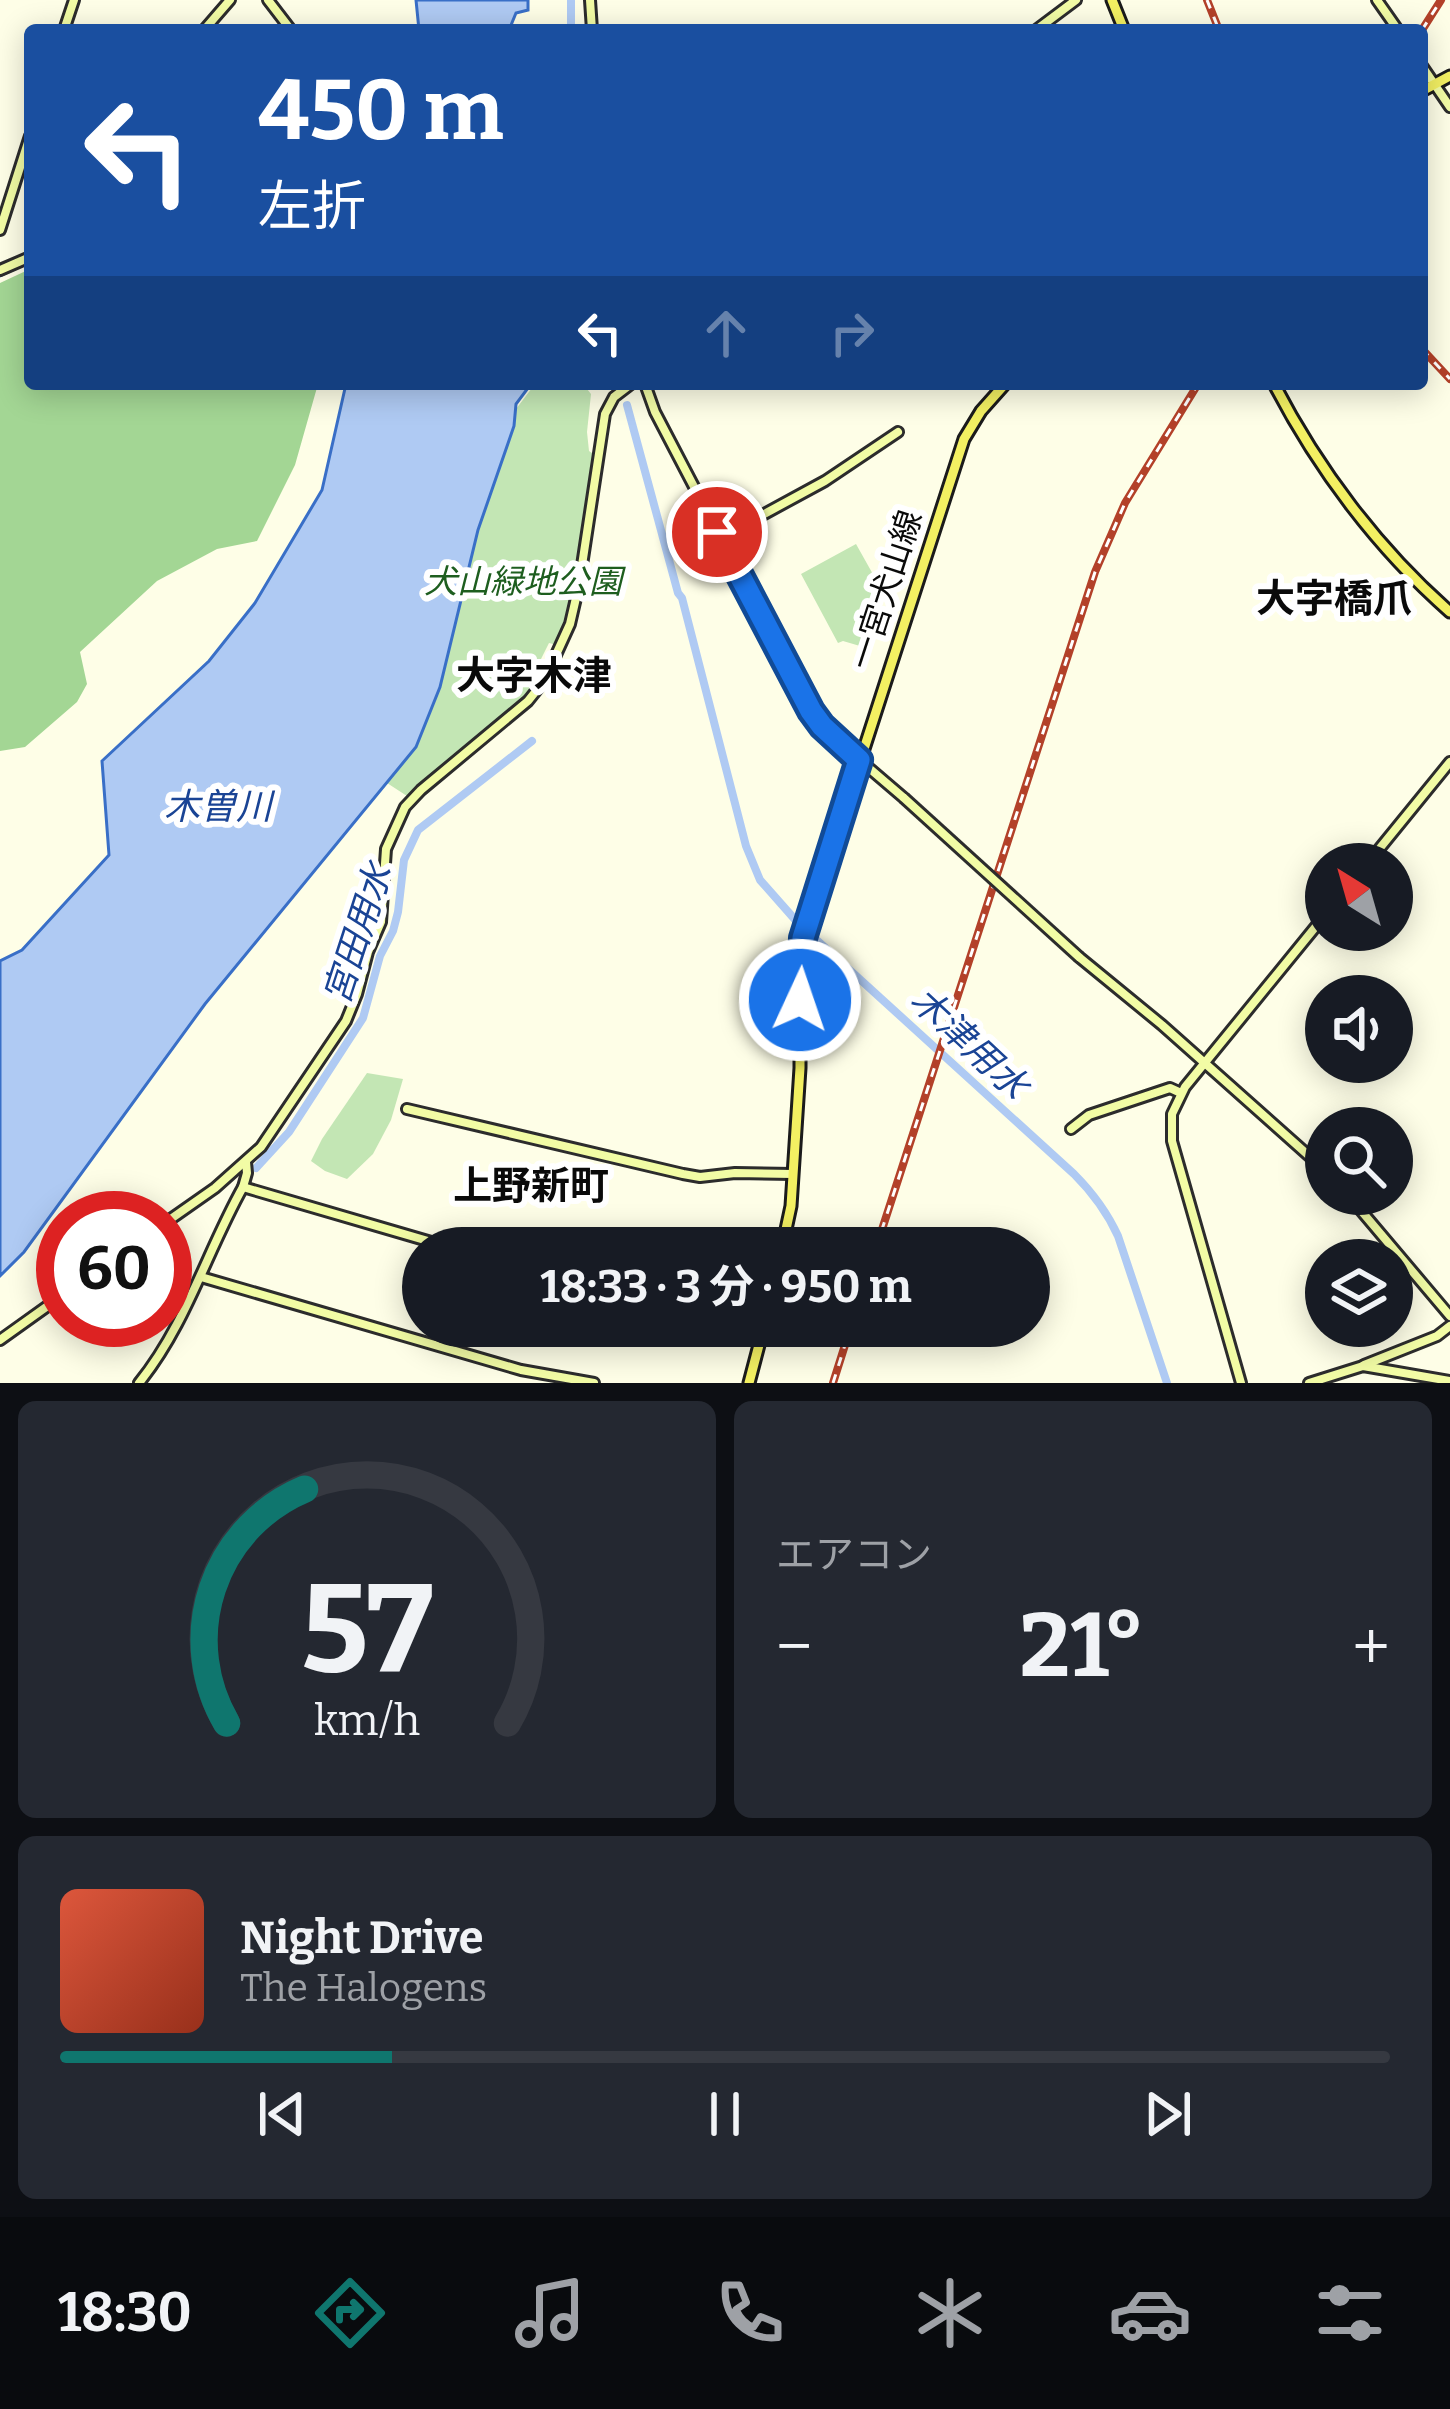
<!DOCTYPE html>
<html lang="ja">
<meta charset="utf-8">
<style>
:root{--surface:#171b24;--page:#242831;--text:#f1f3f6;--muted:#9ea1a6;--line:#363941;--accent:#0f766e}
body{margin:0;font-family:Bitter,"Noto Sans JP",serif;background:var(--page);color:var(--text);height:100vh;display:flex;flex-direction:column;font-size:45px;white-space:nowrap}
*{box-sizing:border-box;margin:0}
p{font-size:39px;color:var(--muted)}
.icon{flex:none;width:66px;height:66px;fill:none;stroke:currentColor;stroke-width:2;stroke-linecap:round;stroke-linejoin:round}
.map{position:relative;height:1383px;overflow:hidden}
.panel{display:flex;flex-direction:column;gap:18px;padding:18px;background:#0d0f14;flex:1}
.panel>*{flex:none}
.top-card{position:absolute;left:24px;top:24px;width:1404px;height:366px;border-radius:12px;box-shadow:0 6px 30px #0003;background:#1a4fa0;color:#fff;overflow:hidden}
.needle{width:78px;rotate:323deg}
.buttons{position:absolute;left:1305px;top:843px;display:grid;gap:24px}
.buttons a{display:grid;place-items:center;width:108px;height:108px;border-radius:50%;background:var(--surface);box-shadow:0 6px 30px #0003;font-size:60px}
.speed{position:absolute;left:36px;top:1191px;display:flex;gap:24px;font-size:60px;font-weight:700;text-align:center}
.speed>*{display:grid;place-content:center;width:156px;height:156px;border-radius:50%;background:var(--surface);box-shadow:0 6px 30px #0003;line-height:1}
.speed .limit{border:18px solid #d22;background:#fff;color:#111}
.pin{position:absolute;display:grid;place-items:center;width:102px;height:102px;color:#fff;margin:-51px;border:6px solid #fff;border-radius:50%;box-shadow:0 3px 12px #0007}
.me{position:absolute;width:132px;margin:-66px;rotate:3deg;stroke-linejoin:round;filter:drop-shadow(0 0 9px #0008)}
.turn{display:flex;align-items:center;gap:42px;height:252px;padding:0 36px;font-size:54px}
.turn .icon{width:156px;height:156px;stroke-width:2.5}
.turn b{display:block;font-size:84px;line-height:102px}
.lanes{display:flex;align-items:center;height:114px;padding:0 36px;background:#0003;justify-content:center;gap:60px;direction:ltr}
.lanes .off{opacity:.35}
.big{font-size:90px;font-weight:700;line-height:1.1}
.panel .tile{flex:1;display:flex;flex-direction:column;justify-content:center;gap:18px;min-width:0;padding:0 42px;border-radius:18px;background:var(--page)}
.panel .dial{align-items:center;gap:0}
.dial svg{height:312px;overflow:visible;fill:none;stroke:var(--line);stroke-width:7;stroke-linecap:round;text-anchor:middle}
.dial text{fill:var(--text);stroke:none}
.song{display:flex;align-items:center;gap:36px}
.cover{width:144px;height:144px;border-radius:18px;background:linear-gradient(135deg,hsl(10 70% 55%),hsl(10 70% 35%))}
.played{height:12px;border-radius:6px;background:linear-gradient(90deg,var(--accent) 25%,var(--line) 25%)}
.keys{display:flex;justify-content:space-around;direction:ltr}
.heat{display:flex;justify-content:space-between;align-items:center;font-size:66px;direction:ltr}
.panel .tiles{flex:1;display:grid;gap:18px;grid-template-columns:1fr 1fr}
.tile:last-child{grid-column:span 2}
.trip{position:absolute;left:402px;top:1227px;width:648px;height:120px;border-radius:60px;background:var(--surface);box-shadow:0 6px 30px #0003;font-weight:700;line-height:120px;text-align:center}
.menu{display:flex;height:192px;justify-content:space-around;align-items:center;background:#090b0e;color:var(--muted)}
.menu .icon{width:84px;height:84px}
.menu .selected{color:var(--accent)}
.menu b{font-size:54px;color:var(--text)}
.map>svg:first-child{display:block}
</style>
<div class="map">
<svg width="1450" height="1383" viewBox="0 0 1450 1383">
<rect width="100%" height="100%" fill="#fefee7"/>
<g fill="#c3e6b4">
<polygon points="535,384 583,384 591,394 587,432 589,451 598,457 579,585 561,646 549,643 529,683 536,688 407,796 387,783 416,747 440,687 478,530 514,426 516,409"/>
<polygon points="856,544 879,585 860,646 843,641 838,643 801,574"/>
<polygon points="367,1073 403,1079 391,1120 373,1154 347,1179 325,1171 311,1161 322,1139"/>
</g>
<polygon fill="#a3d694" points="30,269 30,384 318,384 295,465 257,541 217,549 157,581 80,652 87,684 77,702 25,747 0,751 0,283"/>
<g fill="#afcaf3" stroke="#396fc7" stroke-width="3">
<polygon points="416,0 528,0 528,10 516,13 509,30 419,30"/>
<polygon points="346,384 508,384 510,387 531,384 516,404 514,426 478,530 440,687 416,747 205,1004 24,1252 0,1276 0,961 22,950 109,855 102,761 209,661 255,603 322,490"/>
</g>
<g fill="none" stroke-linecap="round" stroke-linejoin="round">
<polyline stroke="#396fc7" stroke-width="3" points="0,276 30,262"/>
<g stroke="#afcaf3" stroke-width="8">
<polyline points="571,0 571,30"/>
<path d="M627,405l51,188 4,5 64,248 14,34 38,43 276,251c19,19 33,38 44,62l49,147"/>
<polyline points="256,1168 289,1132 363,1018 380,956 393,931 398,912 404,860 418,830 532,741"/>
</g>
<g stroke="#2c2c2c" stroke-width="14">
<g id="secondary">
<polyline points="268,0 291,30"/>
<polyline points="590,0 592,30"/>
<polyline points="1377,0 1398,30"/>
<polyline points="64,30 74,0"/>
<polyline points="204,30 230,0"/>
<polyline points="1036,30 1076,0"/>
<polyline points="1422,66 1450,107"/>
<polyline points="0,230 30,136"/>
<polyline points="0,270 30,257"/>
<polyline points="645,384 655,412 811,711 842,745 904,798"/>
<polyline points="720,538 825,481 898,432"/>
<polyline points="1367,864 1450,762"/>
<polyline points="1079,957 1162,1025 1326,1171"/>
<polyline points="407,1109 683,1174 700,1177 735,1173 793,1174"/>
<polyline points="1071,1129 1089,1115 1170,1088 1181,1093"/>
<polyline points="243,1187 452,1248"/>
<polyline points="1347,1194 1450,1316"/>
<polyline points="165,1223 215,1188 261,1147 346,1021 357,994 368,952 381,922 386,849 405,807 421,790 528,701 544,681 570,624 579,585 605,414 614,397 631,384"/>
<polyline points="201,1277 521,1370 594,1383"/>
<polyline points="712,1326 761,1339"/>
<polyline points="0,1340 63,1295"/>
<polyline points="1364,1365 1437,1336 1450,1326"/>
<path d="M139,1383c47,-58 68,-132 104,-196l4,-14 -1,-11"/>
<polyline points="1241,1383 1172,1141 1172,1114 1185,1087 1326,914"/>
<polyline points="1309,1383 1363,1366 1450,1381"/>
</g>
</g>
<g stroke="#1b1b1b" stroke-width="15">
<g id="primary">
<polyline points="1112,0 1124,30"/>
<polyline points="1422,91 1450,76"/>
<path d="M1274,384c44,85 104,165 176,228"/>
<polyline points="782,1248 791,1206 800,1068 800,966 803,938 964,439 981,411 1005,384"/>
<polyline points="749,1383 764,1326"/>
</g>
</g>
<use href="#secondary" stroke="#f2fca5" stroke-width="8"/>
<use href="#primary" stroke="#f3f062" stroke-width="9"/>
<g stroke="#b34129" stroke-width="8">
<g id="rail">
<polyline points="1207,0 1219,30"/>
<polyline points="1422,30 1441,0"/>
<polyline points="1422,349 1450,379"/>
<polyline points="876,1248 1095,572 1125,503 1198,384"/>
<polyline points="833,1383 851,1326"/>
</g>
</g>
<use href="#rail" stroke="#fff" stroke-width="3" stroke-dasharray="9" stroke-linecap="butt"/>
<g stroke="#2c2c2c" stroke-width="14" stroke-linecap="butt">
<polyline id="secondary-bridge" points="904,798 1079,957"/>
</g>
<use href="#secondary-bridge" stroke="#f2fca5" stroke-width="8"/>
</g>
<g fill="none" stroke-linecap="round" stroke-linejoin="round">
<g stroke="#114b97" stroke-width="30">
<polyline id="route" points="717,532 811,711 822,726 859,760 803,938 800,1000"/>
</g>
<use href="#route" stroke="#1a73e8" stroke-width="21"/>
</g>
<g text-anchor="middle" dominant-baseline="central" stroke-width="12" stroke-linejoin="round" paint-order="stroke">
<g font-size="33" font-style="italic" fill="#1e5e1f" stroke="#fff">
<text x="523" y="582">犬山緑地公園</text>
</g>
<g font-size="33" fill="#0a0a0a" stroke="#fff">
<text transform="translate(886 590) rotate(-72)">一宮犬山線</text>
</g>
<g font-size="36" font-style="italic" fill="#1a4495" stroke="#fff">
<text x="218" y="807">木曽川</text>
<text transform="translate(358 934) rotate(-72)">宮田用水</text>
<text transform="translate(969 1043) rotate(43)">木津用水</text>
</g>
<g font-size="39" font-weight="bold" fill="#0a0a0a" stroke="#fff">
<text x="1334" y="599">大字橋爪</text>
<text x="534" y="676">大字木津</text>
<text x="531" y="1186">上野新町</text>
</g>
</g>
</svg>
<div class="buttons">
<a><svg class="needle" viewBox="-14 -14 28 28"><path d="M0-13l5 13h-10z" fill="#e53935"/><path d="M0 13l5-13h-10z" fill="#9ea1a6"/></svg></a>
<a><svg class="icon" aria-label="sound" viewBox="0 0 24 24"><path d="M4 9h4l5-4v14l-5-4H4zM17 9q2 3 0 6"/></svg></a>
<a><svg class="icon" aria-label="search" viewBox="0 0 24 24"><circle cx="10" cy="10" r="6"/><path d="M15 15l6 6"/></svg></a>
<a><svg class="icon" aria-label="layers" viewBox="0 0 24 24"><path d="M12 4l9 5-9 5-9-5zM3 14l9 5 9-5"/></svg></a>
</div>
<div class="speed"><div class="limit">60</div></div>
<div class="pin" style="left:717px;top:532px;background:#d93025"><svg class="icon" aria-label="arrive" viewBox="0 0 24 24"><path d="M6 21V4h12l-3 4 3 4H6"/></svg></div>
<svg class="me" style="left:800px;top:1000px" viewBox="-20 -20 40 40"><circle r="17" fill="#1a73e8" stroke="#fff" stroke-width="3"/><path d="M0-11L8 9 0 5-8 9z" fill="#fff"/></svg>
<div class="trip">18:33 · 3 分 · 950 m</div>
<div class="top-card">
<div class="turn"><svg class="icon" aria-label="left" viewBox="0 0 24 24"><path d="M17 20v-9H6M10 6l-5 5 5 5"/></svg><div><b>450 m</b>左折</div></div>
<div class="lanes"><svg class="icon" aria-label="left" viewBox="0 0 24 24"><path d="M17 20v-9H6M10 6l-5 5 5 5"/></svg><svg class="icon off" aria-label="ahead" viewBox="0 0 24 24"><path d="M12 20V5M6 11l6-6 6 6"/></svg><svg class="icon off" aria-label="right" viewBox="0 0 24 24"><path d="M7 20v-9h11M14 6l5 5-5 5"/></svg></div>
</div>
</div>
<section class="panel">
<div class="tiles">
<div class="tile dial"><svg viewBox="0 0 100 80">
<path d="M14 69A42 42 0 1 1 86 69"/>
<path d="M14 69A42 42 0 0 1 34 9" stroke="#0f766e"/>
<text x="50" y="56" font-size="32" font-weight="700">57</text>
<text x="50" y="72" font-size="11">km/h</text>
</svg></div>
<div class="tile"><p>エアコン</p>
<div class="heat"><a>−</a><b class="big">21°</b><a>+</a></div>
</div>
<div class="tile">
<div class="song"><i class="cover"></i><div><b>Night Drive</b><p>The Halogens</p></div></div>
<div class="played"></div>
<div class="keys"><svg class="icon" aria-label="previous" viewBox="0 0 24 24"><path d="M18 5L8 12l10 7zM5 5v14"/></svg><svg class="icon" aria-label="pause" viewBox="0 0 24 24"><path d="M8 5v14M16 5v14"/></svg><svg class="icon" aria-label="next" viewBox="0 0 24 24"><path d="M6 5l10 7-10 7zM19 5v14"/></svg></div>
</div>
</div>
</section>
<nav class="menu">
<b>18:30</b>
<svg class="icon selected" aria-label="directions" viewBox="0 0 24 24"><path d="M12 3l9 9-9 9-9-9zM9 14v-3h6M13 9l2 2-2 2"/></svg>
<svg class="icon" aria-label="music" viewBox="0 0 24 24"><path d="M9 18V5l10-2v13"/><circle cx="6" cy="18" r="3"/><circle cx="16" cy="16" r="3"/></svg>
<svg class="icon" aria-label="phone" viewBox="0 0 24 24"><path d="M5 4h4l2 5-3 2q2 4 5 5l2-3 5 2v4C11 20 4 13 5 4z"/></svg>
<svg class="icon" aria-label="climate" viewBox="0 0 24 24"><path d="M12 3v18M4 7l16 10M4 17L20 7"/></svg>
<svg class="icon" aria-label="car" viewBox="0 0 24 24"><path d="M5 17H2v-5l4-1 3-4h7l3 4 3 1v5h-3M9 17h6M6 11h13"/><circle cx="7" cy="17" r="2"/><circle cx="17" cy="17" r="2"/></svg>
<svg class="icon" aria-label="filters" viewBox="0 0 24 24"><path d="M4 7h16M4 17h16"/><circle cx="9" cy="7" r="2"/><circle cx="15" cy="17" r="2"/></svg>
</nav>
